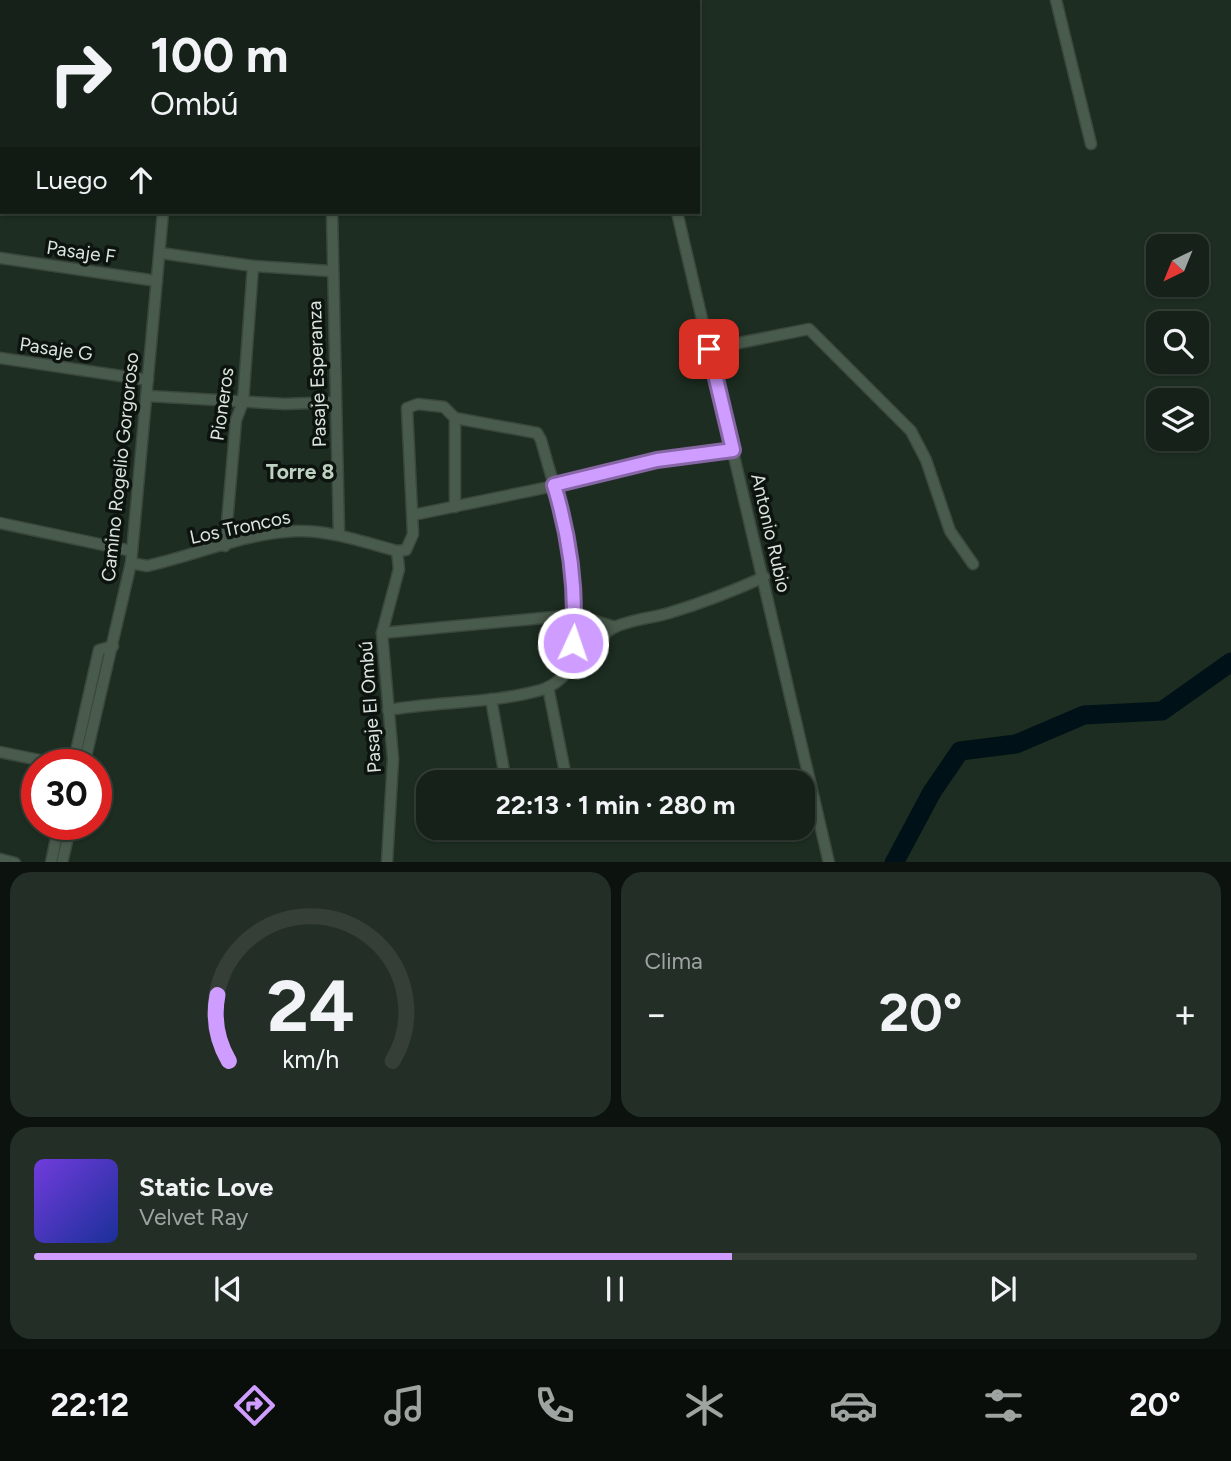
<!DOCTYPE html>
<html lang="es">
<meta charset="utf-8">
<style>
:root{--surface:#162219;--page:#232f26;--text:#f1f3f6;--muted:#9ea4a2;--line:#353f38;--accent:#cf9dff}
body{margin:0;font-family:Figtree,sans-serif;background:var(--page);color:var(--text);height:100vh;display:flex;flex-direction:column;font-size:26px;white-space:nowrap}
*{box-sizing:border-box;margin:0}
p{font-size:23px;color:var(--muted)}
.icon{flex:none;width:38px;height:38px;fill:none;stroke:currentColor;stroke-width:2;stroke-linecap:round;stroke-linejoin:round}
.map{position:relative;height:862px;overflow:hidden}
.details{display:flex;flex-direction:column;gap:10px;padding:10px;background:#0c130e;flex:1}
.details>*{flex:none}
.banner{position:absolute;left:0px;top:0px;width:700px;height:214px;box-shadow:0 2px 5px #0004,0 0 0 2px var(--line);background:#162219;color:var(--text);overflow:hidden}
.needle{width:46px;rotate:223deg}
.controls{position:absolute;left:1146px;top:234px;display:grid;gap:14px}
.controls a{display:grid;place-items:center;width:63px;height:63px;border-radius:14px;background:var(--surface);box-shadow:0 2px 5px #0004,0 0 0 2px var(--line);font-size:35px}
.speed{position:absolute;left:21px;top:749px;display:flex;gap:14px;font-size:35px;font-weight:700;text-align:center}
.speed>*{display:grid;place-content:center;width:91px;height:91px;border-radius:50%;background:var(--surface);box-shadow:0 2px 5px #0004,0 0 0 2px var(--line);line-height:1}
.speed .limit{border:10px solid #d22;background:#fff;color:#111}
.pin{position:absolute;display:grid;place-items:center;width:60px;height:60px;color:#fff;margin:-30px;border-radius:14px;box-shadow:0 4px 10px #0006}
.me{position:absolute;width:77px;margin:-38px;rotate:3deg;stroke-linejoin:round;filter:drop-shadow(0 0 5px #0008)}
.turn{display:flex;align-items:center;gap:24px;height:147px;padding:0 35px;font-size:32px}
.turn .icon{width:91px;height:91px;stroke-width:2.5}
.turn b{display:block;font-size:49px;line-height:60px}
.then{display:flex;align-items:center;height:66px;padding:0 35px;background:#0003;gap:14px;font-size:26px}
.big{font-size:52px;font-weight:700;line-height:1.1}
.details .tile{flex:1;display:flex;flex-direction:column;justify-content:center;gap:10px;min-width:0;padding:0 24px;border-radius:21px;background:var(--page)}
.details .dial{align-items:center;gap:0}
.dial svg{height:182px;overflow:visible;fill:none;stroke:var(--line);stroke-width:7;stroke-linecap:round;text-anchor:middle}
.dial text{fill:var(--text);stroke:none}
.song{display:flex;align-items:center;gap:21px}
.cover{width:84px;height:84px;border-radius:10px;background:linear-gradient(135deg,hsl(260 70% 55%),hsl(230 70% 35%))}
.played{height:7px;border-radius:4px;background:linear-gradient(90deg,var(--accent) 60%,var(--line) 60%)}
.keys{display:flex;justify-content:space-around;direction:ltr}
.heat{display:flex;justify-content:space-between;align-items:center;font-size:38px;direction:ltr}
.details .tiles{flex:1;display:grid;gap:10px;grid-template-columns:1fr 1fr}
.tile:last-child{grid-column:span 2}
.trip{position:absolute;left:416px;top:770px;width:399px;height:70px;border-radius:21px;background:var(--surface);box-shadow:0 2px 5px #0004,0 0 0 2px var(--line);font-weight:700;line-height:70px;text-align:center}
.menu{display:flex;height:112px;justify-content:space-around;align-items:center;background:#090e0a;color:var(--muted)}
.menu .icon{width:49px;height:49px}
.menu .selected{color:var(--accent)}
.menu b{font-size:32px;color:var(--text)}
.map>svg:first-child{display:block}
</style>
<div class="map">
<svg width="1231" height="863" viewBox="0 0 1231 863">
<rect width="100%" height="100%" fill="#1d2d21"/>
<g fill="none" stroke-linecap="round" stroke-linejoin="round">
<polyline stroke="#001217" stroke-width="19" points="894,863 932,792 960,751 1016,744 1084,715 1162,711 1231,662"/>
<g stroke="#3a473d" stroke-width="13">
<g id="minor">
<polyline points="628,0 629,2"/>
<polyline points="1056,0 1091,144"/>
<polyline points="177,2 178,0"/>
<polyline points="0,55 2,55"/>
<polyline points="0,123 2,123"/>
<polyline points="0,193 2,193"/>
<polyline points="332,212 339,535"/>
<polyline points="677,212 829,863"/>
<polyline points="160,253 253,266 330,271"/>
<polyline points="0,258 157,281"/>
<polyline points="709,349 809,329 911,431 926,460 950,531 973,564"/>
<polyline points="0,358 148,380"/>
<polyline points="148,396 285,404 336,402"/>
<polyline points="455,418 455,507"/>
<polyline points="413,515 554,486 634,464 733,450"/>
<polyline points="0,523 132,551"/>
<polyline points="225,546 236,420 243,402 253,266"/>
<path d="M131,563l16,3c49,-11 99,-33 149,-35 34,-1 68,11 101,20l9,-1 7,-16 -6,-126 11,-4 26,3 11,11 82,15 4,7c12,44 27,87 32,132 4,29 -5,59 5,86"/>
<polyline points="382,633 575,615 615,627"/>
<polyline points="548,687 567,782"/>
<polyline points="491,699 506,782"/>
<path d="M388,710c50,-9 103,-6 153,-20 26,-7 46,-47 72,-62 15,-8 39,-10 56,-15 33,-10 64,-22 95,-36"/>
<polyline points="0,752 64,765"/>
<polyline points="73,765 99,650 113,646"/>
<polyline points="84,765 131,563 163,212"/>
<polyline points="0,859 15,863"/>
<polyline points="51,863 59,824"/>
<polyline points="62,863 71,824"/>
<polyline points="387,863 393,759 382,633 399,569 397,551"/>
</g>
</g>
<use href="#minor" stroke="#495b4c" stroke-width="10"/>
</g>
<g fill="none" stroke-linecap="round" stroke-linejoin="round">
<g stroke="#8766a6" stroke-width="18">
<path id="route" d="M573,643c4,-54 -3,-105 -19,-158l103,-25 76,-10 -24,-101"/>
</g>
<use href="#route" stroke="#cf9dff" stroke-width="12"/>
</g>
<g text-anchor="middle" dominant-baseline="central" stroke-width="7" stroke-linejoin="round" paint-order="stroke">
<g font-size="19" fill="#dbe5dd" stroke="#0d130e">
<text transform="translate(81 252) rotate(8)">Pasaje F</text>
<text transform="translate(56 349) rotate(8)">Pasaje G</text>
<text transform="translate(317 374) rotate(-92)">Pasaje Esperanza</text>
<text transform="translate(222 404) rotate(-82)">Pioneros</text>
<text transform="translate(120 467) rotate(-84)">Camino Rogelio Gorgoroso</text>
<text transform="translate(240 527) rotate(-12)">Los Troncos</text>
<text transform="translate(771 533) rotate(77)">Antonio Rubio</text>
<text transform="translate(370 707) rotate(-94)">Pasaje El Ombú</text>
</g>
<g font-size="21" font-weight="bold" fill="#bed2c1" stroke="#0d130e">
<text x="300" y="471">Torre 8</text>
</g>
</g>
</svg>
<div class="controls">
<a><svg class="needle" viewBox="-14 -14 28 28"><path d="M0-13l5 13h-10z" fill="#e53935"/><path d="M0 13l5-13h-10z" fill="#9ea4a2"/></svg></a>
<a><svg class="icon" aria-label="search" viewBox="0 0 24 24"><circle cx="10" cy="10" r="6"/><path d="M15 15l6 6"/></svg></a>
<a><svg class="icon" aria-label="layers" viewBox="0 0 24 24"><path d="M12 4l9 5-9 5-9-5zM3 14l9 5 9-5"/></svg></a>
</div>
<div class="speed"><div class="limit">30</div></div>
<div class="pin" style="left:709px;top:349px;background:#d93025"><svg class="icon" aria-label="arrive" viewBox="0 0 24 24"><path d="M6 21V4h12l-3 4 3 4H6"/></svg></div>
<svg class="me" style="left:573px;top:643px" viewBox="-20 -20 40 40"><circle r="17" fill="#cf9dff" stroke="#fff" stroke-width="3"/><path d="M0-11L8 9 0 5-8 9z" fill="#fff"/></svg>
<div class="trip">22:13 · 1 min · 280 m</div>
<div class="banner">
<div class="turn"><svg class="icon" aria-label="right" viewBox="0 0 24 24"><path d="M7 20v-9h11M14 6l5 5-5 5"/></svg><div><b>100 m</b>Ombú</div></div>
<div class="then">Luego<svg class="icon" aria-label="ahead" viewBox="0 0 24 24"><path d="M12 20V5M6 11l6-6 6 6"/></svg></div>
</div>
</div>
<section class="details">
<div class="tiles">
<div class="tile dial"><svg viewBox="0 0 100 80">
<path d="M14 69A42 42 0 1 1 86 69"/>
<path d="M14 69A42 42 0 0 1 9 40" stroke="#cf9dff"/>
<text x="50" y="56" font-size="32" font-weight="700">24</text>
<text x="50" y="72" font-size="11">km/h</text>
</svg></div>
<div class="tile"><p>Clima</p>
<div class="heat"><a>−</a><b class="big">20°</b><a>+</a></div>
</div>
<div class="tile">
<div class="song"><i class="cover"></i><div><b>Static Love</b><p>Velvet Ray</p></div></div>
<div class="played"></div>
<div class="keys"><svg class="icon" aria-label="previous" viewBox="0 0 24 24"><path d="M18 5L8 12l10 7zM5 5v14"/></svg><svg class="icon" aria-label="pause" viewBox="0 0 24 24"><path d="M8 5v14M16 5v14"/></svg><svg class="icon" aria-label="next" viewBox="0 0 24 24"><path d="M6 5l10 7-10 7zM19 5v14"/></svg></div>
</div>
</div>
</section>
<nav class="menu">
<b>22:12</b>
<svg class="icon selected" aria-label="directions" viewBox="0 0 24 24"><path d="M12 3l9 9-9 9-9-9zM9 14v-3h6M13 9l2 2-2 2"/></svg>
<svg class="icon" aria-label="music" viewBox="0 0 24 24"><path d="M9 18V5l10-2v13"/><circle cx="6" cy="18" r="3"/><circle cx="16" cy="16" r="3"/></svg>
<svg class="icon" aria-label="phone" viewBox="0 0 24 24"><path d="M5 4h4l2 5-3 2q2 4 5 5l2-3 5 2v4C11 20 4 13 5 4z"/></svg>
<svg class="icon" aria-label="climate" viewBox="0 0 24 24"><path d="M12 3v18M4 7l16 10M4 17L20 7"/></svg>
<svg class="icon" aria-label="car" viewBox="0 0 24 24"><path d="M5 17H2v-5l4-1 3-4h7l3 4 3 1v5h-3M9 17h6M6 11h13"/><circle cx="7" cy="17" r="2"/><circle cx="17" cy="17" r="2"/></svg>
<svg class="icon" aria-label="filters" viewBox="0 0 24 24"><path d="M4 7h16M4 17h16"/><circle cx="9" cy="7" r="2"/><circle cx="15" cy="17" r="2"/></svg>
<b>20°</b>
</nav>
